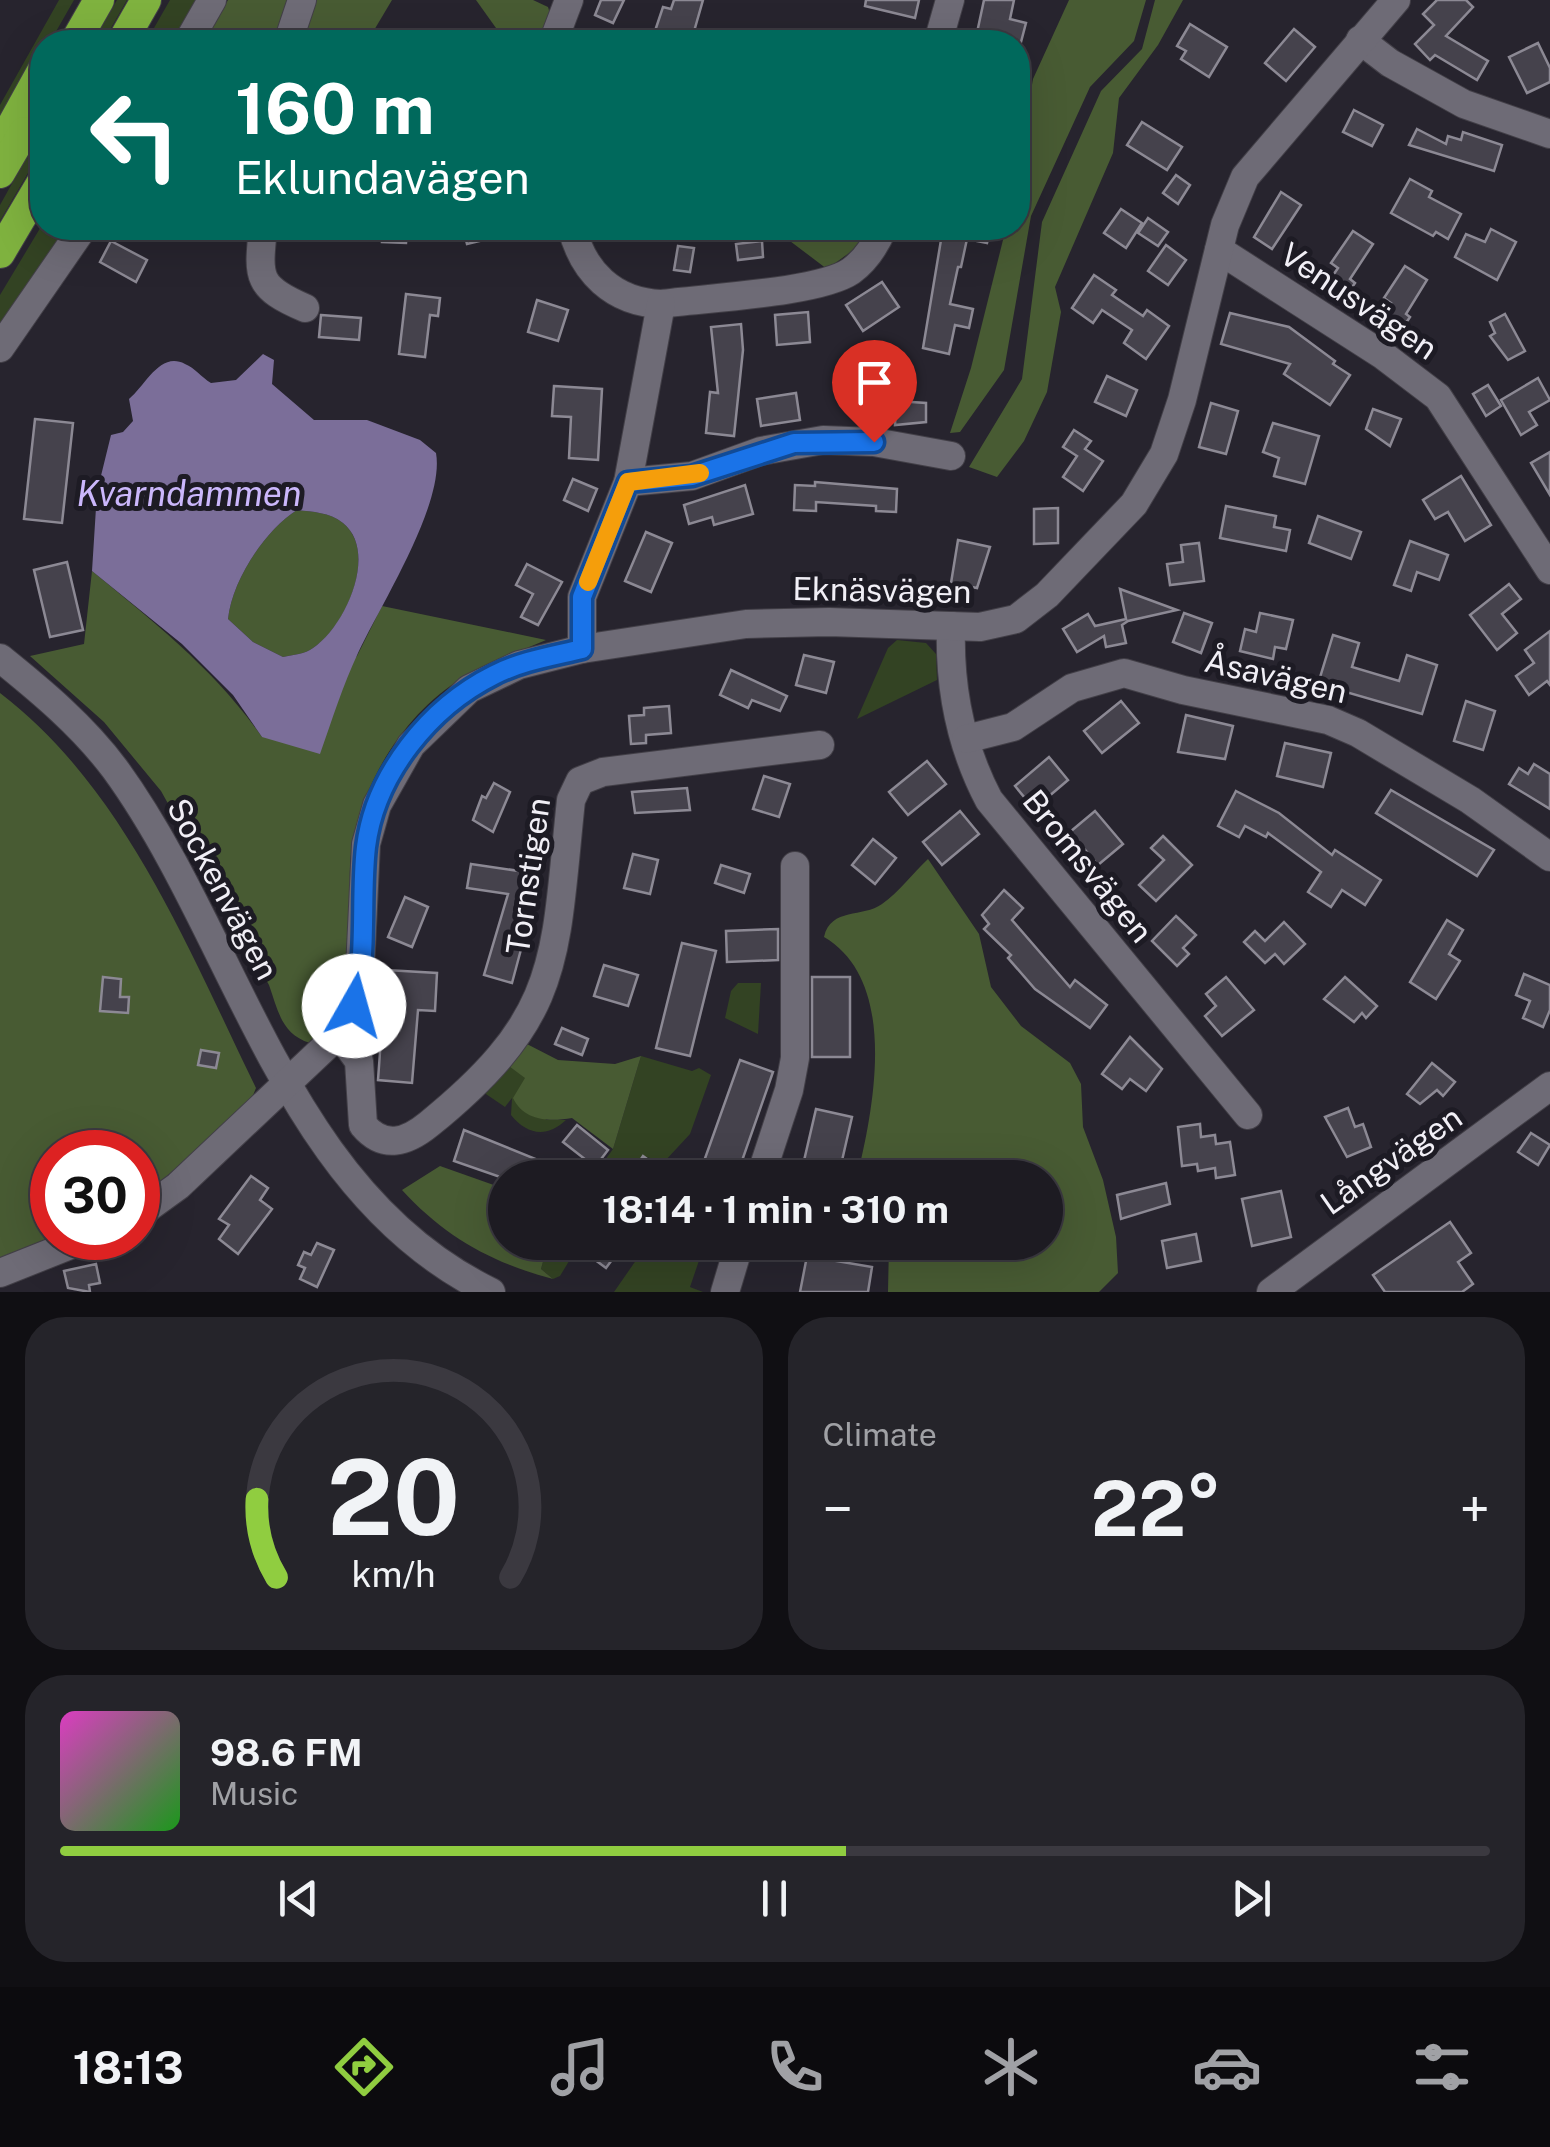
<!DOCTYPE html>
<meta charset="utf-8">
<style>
:root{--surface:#1d1b22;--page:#25242a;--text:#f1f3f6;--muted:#a0a1a5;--line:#3b3940;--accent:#90cd40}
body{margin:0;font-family:"Public Sans",sans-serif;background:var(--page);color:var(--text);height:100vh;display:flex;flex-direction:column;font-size:38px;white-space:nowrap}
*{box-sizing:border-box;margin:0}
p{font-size:32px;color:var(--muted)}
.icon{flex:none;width:55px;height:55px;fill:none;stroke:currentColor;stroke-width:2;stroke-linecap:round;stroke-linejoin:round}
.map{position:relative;height:1292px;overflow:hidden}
.side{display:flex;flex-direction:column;gap:25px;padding:25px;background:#100f13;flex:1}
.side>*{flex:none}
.top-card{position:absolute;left:30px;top:30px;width:1000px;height:210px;border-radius:40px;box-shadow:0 10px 40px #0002,0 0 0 2px var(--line);background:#00695c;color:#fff;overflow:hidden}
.speed{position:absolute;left:30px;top:1130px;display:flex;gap:20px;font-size:50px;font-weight:700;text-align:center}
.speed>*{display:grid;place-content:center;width:130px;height:130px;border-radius:50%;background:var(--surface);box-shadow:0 10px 40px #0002,0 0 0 2px var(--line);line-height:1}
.speed .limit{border:15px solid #d22;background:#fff;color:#111}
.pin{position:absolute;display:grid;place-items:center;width:85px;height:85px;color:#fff;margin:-102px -42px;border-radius:50% 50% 50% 0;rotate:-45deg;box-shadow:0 0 10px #0007}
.pin .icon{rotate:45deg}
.me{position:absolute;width:110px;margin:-55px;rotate:7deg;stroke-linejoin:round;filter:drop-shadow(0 0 8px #0008)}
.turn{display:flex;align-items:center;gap:35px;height:210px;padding:0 40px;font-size:45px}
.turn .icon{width:130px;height:130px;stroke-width:2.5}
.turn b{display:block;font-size:70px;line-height:85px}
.big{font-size:75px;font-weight:700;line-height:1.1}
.side .tile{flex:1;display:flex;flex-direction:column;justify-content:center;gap:15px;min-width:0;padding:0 35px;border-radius:40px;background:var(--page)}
.side .dial{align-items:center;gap:0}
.dial svg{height:260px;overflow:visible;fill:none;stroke:var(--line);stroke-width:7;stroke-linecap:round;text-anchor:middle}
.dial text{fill:var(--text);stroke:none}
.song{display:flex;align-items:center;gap:30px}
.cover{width:120px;height:120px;border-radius:15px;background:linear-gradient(135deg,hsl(310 70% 55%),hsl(120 70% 35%))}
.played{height:10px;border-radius:5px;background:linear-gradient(90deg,var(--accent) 55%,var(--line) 55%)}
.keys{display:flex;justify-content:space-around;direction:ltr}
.heat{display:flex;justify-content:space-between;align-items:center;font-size:55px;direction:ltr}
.side .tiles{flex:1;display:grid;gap:25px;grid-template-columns:1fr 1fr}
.tile:last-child{grid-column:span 2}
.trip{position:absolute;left:488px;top:1160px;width:575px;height:100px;border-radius:50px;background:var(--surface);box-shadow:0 10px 40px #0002,0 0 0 2px var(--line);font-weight:700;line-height:100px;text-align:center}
.tab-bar{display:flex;height:160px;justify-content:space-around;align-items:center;background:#0c0b0e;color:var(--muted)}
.tab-bar .icon{width:70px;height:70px}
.tab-bar .selected{color:var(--accent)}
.tab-bar b{font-size:45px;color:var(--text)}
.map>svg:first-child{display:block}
</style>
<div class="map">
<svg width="1550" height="1292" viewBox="0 0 1550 1292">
<rect width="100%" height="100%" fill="#27242e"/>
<g fill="#334323">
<polygon points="59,0 74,0 50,42 42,42 42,56 0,128 0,105"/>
<polygon points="117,0 127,0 103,42 93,42"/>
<polygon points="170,0 202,0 178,42 146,42"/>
<polygon points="42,130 42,149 0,221 0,205"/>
<polygon points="42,225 69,228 0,335 0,295"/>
<polygon points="897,640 926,643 936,654 937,680 857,719 888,648"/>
<polygon points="738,983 761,983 758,1034 725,1018 731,991"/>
<polygon points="641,1056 692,1071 699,1068 711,1075 690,1134 664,1162 643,1156 628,1177 592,1178 613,1149"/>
<path d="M506,1064l20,14 20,42h20c-19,18 -39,15 -55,-5l1,-17 -7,9 -25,-17z"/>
<polygon points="548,1243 580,1243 560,1276 553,1279 541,1269"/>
<polygon points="648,1243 705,1243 690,1287 703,1292 614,1292"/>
</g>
<g fill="#485b33">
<polygon points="228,0 296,0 280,42 204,42"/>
<polygon points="313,0 392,0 367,42 297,42"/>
<polygon points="476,0 533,0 548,7 551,17 541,42 506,42"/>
<polygon points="1069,0 1146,0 1134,41 1090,87 1031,216 1004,370 960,432 950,433 971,368 1006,228 1018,228 1018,165 1033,79"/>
<polygon points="1155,0 1183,0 1158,45 1119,98 1113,153 1055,287 1061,312 1047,392 1024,441 997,477 969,467 1022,379 1042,222 1101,91 1142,49"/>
<polygon points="759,228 869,228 856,248 827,269 782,235"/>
<path d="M297,510c16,2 32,2 46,13 36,29 2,105 -30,125 -8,6 -20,7 -30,9l-30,-15 -25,-23c4,-38 36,-88 69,-109z"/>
<path d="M92,571c63,52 123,99 170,166l95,-81 25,-50 164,34c-28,12 -57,23 -83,38 -62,36 -110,118 -113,190 -2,39 14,118 -12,150 -7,9 -19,17 -28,25 -29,-9 -32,-33 -41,-58l-108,-194 -57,-69 -74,-66 54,-12z"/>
<path d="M0,693c125,95 189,258 256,395l-7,17 -111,96v-49h-86v86l-52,24z"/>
<path d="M928,859l51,75 12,53 30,39 49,37 11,21 2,43 20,53 13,57 2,36 -19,19h-211l1,-49 156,-1v-64l-188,-1c17,-70 42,-196 -33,-240 7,-30 39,-19 58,-33 17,-12 31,-31 46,-45z"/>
<path d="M523,1042l35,18 57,4 26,-8 -28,93 -41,-31c-23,4 -48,3 -59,-20l12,-20 -19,-14z"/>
<path d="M440,1166l65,23v53l43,1 -7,26 12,10c-61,-16 -108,-42 -151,-89z"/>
</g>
<path fill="#7b6e99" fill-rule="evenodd" d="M263,354l11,6 -2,24 42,36h53l53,20 16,13c9,51 -55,151 -78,200 -15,32 -26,67 -38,101l-58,-17 -29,-42 -51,-51 -90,-73 5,-79 14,-57 12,-3 10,-11 -4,-22c17,-14 31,-48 56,-35 10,4 16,13 26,19l25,-3zM297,510c16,2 32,2 46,13 36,29 2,104 -30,125 -8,6 -20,7 -30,9l-30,-15 -25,-23c4,-38 36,-88 69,-109z"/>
<g fill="#45424c" stroke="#8c8994" stroke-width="2.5">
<polygon points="601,0 624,0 613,23 595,15"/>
<polygon points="674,0 703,0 691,42 655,31 663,7 671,9"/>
<polygon points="866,0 919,0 915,18 865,6"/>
<polygon points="984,0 1014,0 1010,19 1026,23 1021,42 975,42"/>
<polygon points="1437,0 1466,0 1473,7 1446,36 1488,61 1477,80 1435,55 1430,60 1415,44 1434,25 1423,14"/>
<polygon points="1190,24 1227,47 1209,77 1181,59 1186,51 1177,46"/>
<polygon points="1294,29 1315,47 1286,81 1265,63"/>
<polygon points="1538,43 1550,68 1550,82 1527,93 1509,57"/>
<polygon points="1354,110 1383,125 1372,146 1343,132"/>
<polygon points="1142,122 1182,147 1167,170 1127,145"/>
<polygon points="1417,129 1446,144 1448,136 1461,140 1463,132 1502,145 1494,171 1409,145"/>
<polygon points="1176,175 1190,185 1178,204 1163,193"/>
<polygon points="1410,179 1432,191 1429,197 1461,214 1448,239 1436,232 1433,236 1391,213"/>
<polygon points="1281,192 1301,205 1272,249 1254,237"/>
<polygon points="1121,209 1142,223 1126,248 1104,233"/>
<polygon points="1148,218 1168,232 1158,246 1138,233"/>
<polygon points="383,228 407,228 406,243 382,242"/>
<polygon points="463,228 508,228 509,234 467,244"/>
<polygon points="943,228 991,228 987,243 967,239 961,267 958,267 950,304 973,309 969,328 955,325 949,354 923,348"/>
<polygon points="1491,229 1516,242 1497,280 1455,257 1466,234 1485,242"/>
<polygon points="1353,231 1373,244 1350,279 1355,283 1346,296 1327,284 1338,268 1331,263"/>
<polygon points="111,241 147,260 136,282 100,262"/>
<polygon points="762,241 763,257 738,260 736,244"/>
<polygon points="1166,245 1186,260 1168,285 1148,271"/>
<polygon points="678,246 694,248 690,272 674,270"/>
<polygon points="1405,266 1427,280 1406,314 1410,317 1400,332 1380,319 1391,303 1384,298"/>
<polygon points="1094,275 1116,290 1112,295 1143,316 1147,310 1169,326 1146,359 1124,343 1132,330 1102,310 1093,323 1072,308"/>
<polygon points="882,282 899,307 863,331 846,305"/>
<polygon points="406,294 440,298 438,316 430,315 425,357 399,354"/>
<polygon points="537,300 568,310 558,341 528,332"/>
<polygon points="808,312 810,342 777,345 775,315"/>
<polygon points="1230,313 1289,327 1335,361 1333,364 1350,375 1330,405 1284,374 1290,364 1221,344"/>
<polygon points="1505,314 1525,351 1508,360 1490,336 1495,333 1490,322"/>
<polygon points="321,315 361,318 359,340 319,337"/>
<polygon points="741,324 743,350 734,436 706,433 710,392 718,393 711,327"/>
<polygon points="1107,376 1137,390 1126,416 1095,402"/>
<polygon points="1538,378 1550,400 1529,412 1537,425 1521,435 1501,400"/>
<polygon points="1488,385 1501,406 1486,416 1473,394"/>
<polygon points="554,386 602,389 598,460 569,458 571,417 552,416"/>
<polygon points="796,393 800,420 761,426 757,399"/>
<polygon points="896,401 926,403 926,422 895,425"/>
<polygon points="1211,403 1238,411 1226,454 1199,447"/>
<polygon points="1373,409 1401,419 1390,446 1366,429"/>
<polygon points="35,419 73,423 62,523 24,519"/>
<polygon points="1273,423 1319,436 1305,484 1274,476 1279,458 1263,452"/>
<polygon points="1074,430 1091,441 1085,449 1103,461 1083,491 1063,477 1077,456 1063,447"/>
<polygon points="1550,452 1550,495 1531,463"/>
<polygon points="1461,476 1491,525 1465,541 1448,512 1435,519 1423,500"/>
<polygon points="573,479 597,489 588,511 564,500"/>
<polygon points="815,482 897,489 896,512 876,511 876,506 816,502 816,511 794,510 795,485 815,486"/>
<polygon points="745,485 753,514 714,525 712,517 689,524 684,505"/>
<polygon points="1226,506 1276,516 1274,527 1290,530 1286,551 1220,538"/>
<polygon points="1058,508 1058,543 1034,544 1034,509"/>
<polygon points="1318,516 1361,532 1351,559 1309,543"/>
<polygon points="646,532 672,543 651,592 625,581"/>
<polygon points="958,540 990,547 977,588 951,583"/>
<polygon points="1410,541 1448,555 1439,580 1417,572 1411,591 1394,585"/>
<polygon points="1199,543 1204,581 1170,585 1167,564 1183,562 1181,545"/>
<polygon points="67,562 83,630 50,637 34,570"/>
<polygon points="527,564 562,582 538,625 521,617 533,594 516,585"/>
<polygon points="1509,584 1521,599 1502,614 1517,633 1497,650 1470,615"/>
<polygon points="1120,589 1177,610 1128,621 1122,625 1126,643 1106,647 1104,636 1077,652 1063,629 1088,614 1095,626 1126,619"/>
<polygon points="1184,613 1212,623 1201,653 1173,642"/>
<polygon points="1260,613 1293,620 1286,649 1275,647 1273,659 1240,651 1245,629 1256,632"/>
<polygon points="1550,631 1550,685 1547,681 1529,695 1516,676 1534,663 1525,650"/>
<polygon points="1333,635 1359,643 1352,667 1399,681 1407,655 1437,665 1422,714 1318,684"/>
<polygon points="804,655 834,662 826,693 796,685"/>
<polygon points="731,670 787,696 780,711 752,700 748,708 720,695"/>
<polygon points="1121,701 1139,723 1102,753 1084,731"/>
<polygon points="1466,701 1495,711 1483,750 1454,741"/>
<polygon points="669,706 671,733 646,735 646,743 631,744 629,716 644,715 644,708"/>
<polygon points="1186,715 1233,726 1225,759 1178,752"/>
<polygon points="1285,743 1331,753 1323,787 1277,776"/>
<polygon points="1049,757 1068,780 1034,809 1015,786"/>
<polygon points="927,761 946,784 908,815 889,792"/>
<polygon points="1534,764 1550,774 1550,809 1509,784 1519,768 1528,774"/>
<polygon points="764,776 790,784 779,817 753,809"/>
<polygon points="494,783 510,792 493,832 473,820 482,796 486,798"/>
<polygon points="687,788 690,810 635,813 632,792"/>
<polygon points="1391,790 1494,850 1477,876 1376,813"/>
<polygon points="1236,791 1279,813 1332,855 1335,850 1381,880 1365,905 1342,890 1331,907 1308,892 1321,872 1268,833 1266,837 1245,826 1239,837 1218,826"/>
<polygon points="960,811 979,834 942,865 923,842"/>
<polygon points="1095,811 1123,844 1098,865 1070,832"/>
<polygon points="1163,836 1192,865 1156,901 1139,885 1164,860 1151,848"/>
<polygon points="873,839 896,858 875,884 852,865"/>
<polygon points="633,854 658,860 650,894 624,888"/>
<polygon points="471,864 533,873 519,941 523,942 512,983 484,975 508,894 467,888"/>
<polygon points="721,865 750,874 744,893 715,883"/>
<polygon points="1004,890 1023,908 1012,920 1070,987 1075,980 1107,1005 1090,1028 1035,989 1008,958 1011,955 984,929 989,924 982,915"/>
<polygon points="405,897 428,907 412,947 388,937"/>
<polygon points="1176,916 1196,935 1183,948 1189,954 1177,966 1152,941"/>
<polygon points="1447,920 1463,930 1449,954 1460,961 1436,999 1410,982"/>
<polygon points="1284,922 1305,944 1284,964 1275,954 1265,963 1244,942 1255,931 1265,941"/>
<polygon points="778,929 778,960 727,962 726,931"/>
<polygon points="682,943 716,951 690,1056 656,1048"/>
<polygon points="604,965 638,975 628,1006 594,996"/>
<polygon points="386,970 437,973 435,1011 418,1010 412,1083 378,1080"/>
<polygon points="1524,974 1550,985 1550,1010 1543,1027 1523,1018 1530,1001 1516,995"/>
<polygon points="103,977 121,979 120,997 129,997 128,1013 100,1011"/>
<rect x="812" y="977" width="38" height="80"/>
<polygon points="1226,977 1254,1010 1222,1036 1205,1016 1216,1006 1206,994"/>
<polygon points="1345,977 1377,1006 1366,1018 1362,1013 1354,1022 1324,999"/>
<polygon points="562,1028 588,1039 582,1055 555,1044"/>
<polygon points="1130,1037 1162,1069 1146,1091 1130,1079 1122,1089 1102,1074"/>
<polygon points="201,1050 219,1053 216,1068 198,1065"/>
<polygon points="740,1060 773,1072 736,1178 698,1178"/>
<polygon points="1432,1063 1455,1082 1443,1096 1437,1090 1420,1104 1407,1094"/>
<polygon points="1348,1108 1355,1127 1363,1124 1371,1147 1347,1157 1325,1117"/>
<polygon points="816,1109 852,1117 838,1178 800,1178"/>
<polygon points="1200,1124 1201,1137 1215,1135 1216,1144 1230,1142 1235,1175 1216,1178 1215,1168 1198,1171 1197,1164 1182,1166 1178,1127"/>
<polygon points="577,1125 608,1150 595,1167 563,1142"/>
<polygon points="464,1130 580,1177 580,1178 503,1178 454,1161"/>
<polygon points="1531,1133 1550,1145 1538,1165 1518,1152"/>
<polygon points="643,1156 673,1178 628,1178"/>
<polygon points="251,1176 268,1188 260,1200 272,1209 238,1254 219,1239 229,1225 219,1219"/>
<polygon points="1166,1183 1170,1204 1121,1219 1117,1195"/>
<polygon points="1281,1191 1291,1237 1252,1246 1242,1199"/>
<polygon points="1450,1222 1471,1253 1458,1262 1473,1284 1462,1292 1385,1292 1373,1275"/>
<polygon points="1196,1234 1201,1261 1167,1268 1162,1241"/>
<polygon points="571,1242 625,1242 606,1268"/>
<polygon points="317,1243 334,1250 317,1287 300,1279 305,1268 298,1265 304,1252 311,1255"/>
<polygon points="807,1256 872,1267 868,1292 800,1292"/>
<polygon points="96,1264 100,1283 89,1285 90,1292 68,1288 64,1271"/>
</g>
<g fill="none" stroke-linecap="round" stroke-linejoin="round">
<g stroke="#423f47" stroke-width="30">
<g id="minor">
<polyline points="1360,40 1390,63 1464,104 1550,134"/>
<polyline points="188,42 212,0"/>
<polyline points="288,42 302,0"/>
<polyline points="553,42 569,0"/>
<polyline points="938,42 950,0"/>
<path d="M263,228c-5,49 -7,59 42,80"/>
<path d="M572,228c11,44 41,74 89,76 43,-6 158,-11 190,-33 15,-11 25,-27 32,-43"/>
<polyline points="1219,250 1384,356 1438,397 1550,570"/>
<polyline points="0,348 83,228"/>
<polyline points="628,482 692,476 761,451 823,440 874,442 951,456"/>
<path d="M951,626c-2,62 9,119 38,174l259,315"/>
<polyline points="582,649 582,597 628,482 661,304"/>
<path d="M0,658c41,33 83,68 115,111 124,170 169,423 376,523"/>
<polyline points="966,739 1013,727 1072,688 1124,673 1183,690 1328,720 1358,733 1470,800 1550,857"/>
<path d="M339,1034l20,27 4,64c21,25 44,17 66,-1 134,-109 125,-163 142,-324l9,-19 23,-9 217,-27"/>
<polyline points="760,1178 789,1090 795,1058 795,866"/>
<polyline points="138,1215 178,1186 339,1034 359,990 366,844 377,805 411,745 469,689 519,665 582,649 746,624 829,622 980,627 1016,619 1047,595 1134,504 1164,454 1182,400 1225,225 1245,177 1396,0"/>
<polyline points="0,1273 88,1238"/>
<polyline points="725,1292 740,1242"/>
<polyline points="1271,1292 1550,1086"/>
</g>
</g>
<g stroke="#423f47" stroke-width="32">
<g id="highway">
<polyline points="75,42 99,0"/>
<polyline points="122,42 146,0"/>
<polyline points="0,147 42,71"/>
<polyline points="0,173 24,132"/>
<polyline points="0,253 42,182"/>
</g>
</g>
<use href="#minor" stroke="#6e6b76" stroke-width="28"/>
<use href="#highway" stroke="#7fb23f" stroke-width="30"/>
</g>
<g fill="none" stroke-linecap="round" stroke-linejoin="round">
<g stroke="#114b97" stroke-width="25">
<path id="route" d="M354,1006c14,-50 6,-107 12,-159 9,-73 64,-140 128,-172 27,-14 59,-19 88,-26v-52l46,-115 64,-6 102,-33 80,-1"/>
</g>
<use href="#route" stroke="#1a73e8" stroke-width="18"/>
<polyline stroke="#f59e0b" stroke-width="18" points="588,582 628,482 700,473"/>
</g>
<g text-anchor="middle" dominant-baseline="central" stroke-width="10" stroke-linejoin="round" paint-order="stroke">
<g font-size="32" fill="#f1eff6" stroke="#1d1b24">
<text transform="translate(1359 301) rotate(34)">Venusvägen</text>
<text transform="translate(882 590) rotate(1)">Eknäsvägen</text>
<text transform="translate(1276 676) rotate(13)">Åsavägen</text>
<text transform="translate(1088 866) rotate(51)">Bromsvägen</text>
<text transform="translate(528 876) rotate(-82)">Tornstigen</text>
<text transform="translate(223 889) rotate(62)">Sockenvägen</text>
<text transform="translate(1391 1160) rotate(-35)">Långvägen</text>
</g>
<g font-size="35" font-style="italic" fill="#cbb7fb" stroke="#1d1b24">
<text x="189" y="493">Kvarndammen</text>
</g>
</g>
</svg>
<div class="speed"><div class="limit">30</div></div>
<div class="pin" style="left:874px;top:442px;background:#d93025"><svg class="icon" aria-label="arrive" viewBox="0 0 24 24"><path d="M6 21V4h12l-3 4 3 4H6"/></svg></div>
<svg class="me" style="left:354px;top:1006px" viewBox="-20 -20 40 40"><circle r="19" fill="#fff"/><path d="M0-13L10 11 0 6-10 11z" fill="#1a73e8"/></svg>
<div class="trip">18:14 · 1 min · 310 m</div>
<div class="top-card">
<div class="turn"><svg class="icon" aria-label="left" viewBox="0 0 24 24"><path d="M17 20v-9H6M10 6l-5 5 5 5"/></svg><div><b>160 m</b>Eklundavägen</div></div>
</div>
</div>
<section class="side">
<div class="tiles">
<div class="tile dial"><svg viewBox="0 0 100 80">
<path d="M14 69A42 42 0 1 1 86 69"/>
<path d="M14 69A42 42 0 0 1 8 45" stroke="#90cd40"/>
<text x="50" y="56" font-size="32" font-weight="700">20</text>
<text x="50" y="72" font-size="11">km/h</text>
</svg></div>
<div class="tile"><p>Climate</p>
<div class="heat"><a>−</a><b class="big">22°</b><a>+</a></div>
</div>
<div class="tile">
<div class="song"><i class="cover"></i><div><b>98.6 FM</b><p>Music</p></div></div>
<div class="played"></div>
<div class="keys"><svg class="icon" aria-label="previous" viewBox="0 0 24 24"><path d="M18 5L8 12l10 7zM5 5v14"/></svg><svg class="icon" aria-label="pause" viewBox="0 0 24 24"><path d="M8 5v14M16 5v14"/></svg><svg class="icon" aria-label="next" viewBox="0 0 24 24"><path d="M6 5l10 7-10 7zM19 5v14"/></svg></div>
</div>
</div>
</section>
<nav class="tab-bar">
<b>18:13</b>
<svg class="icon selected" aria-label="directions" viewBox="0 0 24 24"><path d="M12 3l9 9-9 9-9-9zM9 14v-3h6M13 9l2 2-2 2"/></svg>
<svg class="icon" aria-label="music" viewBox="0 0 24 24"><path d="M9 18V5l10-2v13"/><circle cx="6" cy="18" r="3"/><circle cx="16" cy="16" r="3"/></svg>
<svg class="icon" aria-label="phone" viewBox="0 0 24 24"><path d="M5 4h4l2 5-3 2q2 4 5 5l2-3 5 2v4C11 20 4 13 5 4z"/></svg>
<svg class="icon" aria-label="climate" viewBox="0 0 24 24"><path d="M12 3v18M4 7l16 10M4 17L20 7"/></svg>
<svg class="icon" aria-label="car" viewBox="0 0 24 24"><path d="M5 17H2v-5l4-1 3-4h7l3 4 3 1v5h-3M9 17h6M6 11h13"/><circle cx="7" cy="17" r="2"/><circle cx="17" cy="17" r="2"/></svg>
<svg class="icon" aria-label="filters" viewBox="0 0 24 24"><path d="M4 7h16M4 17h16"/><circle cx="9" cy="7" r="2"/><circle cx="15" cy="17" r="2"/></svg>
</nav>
